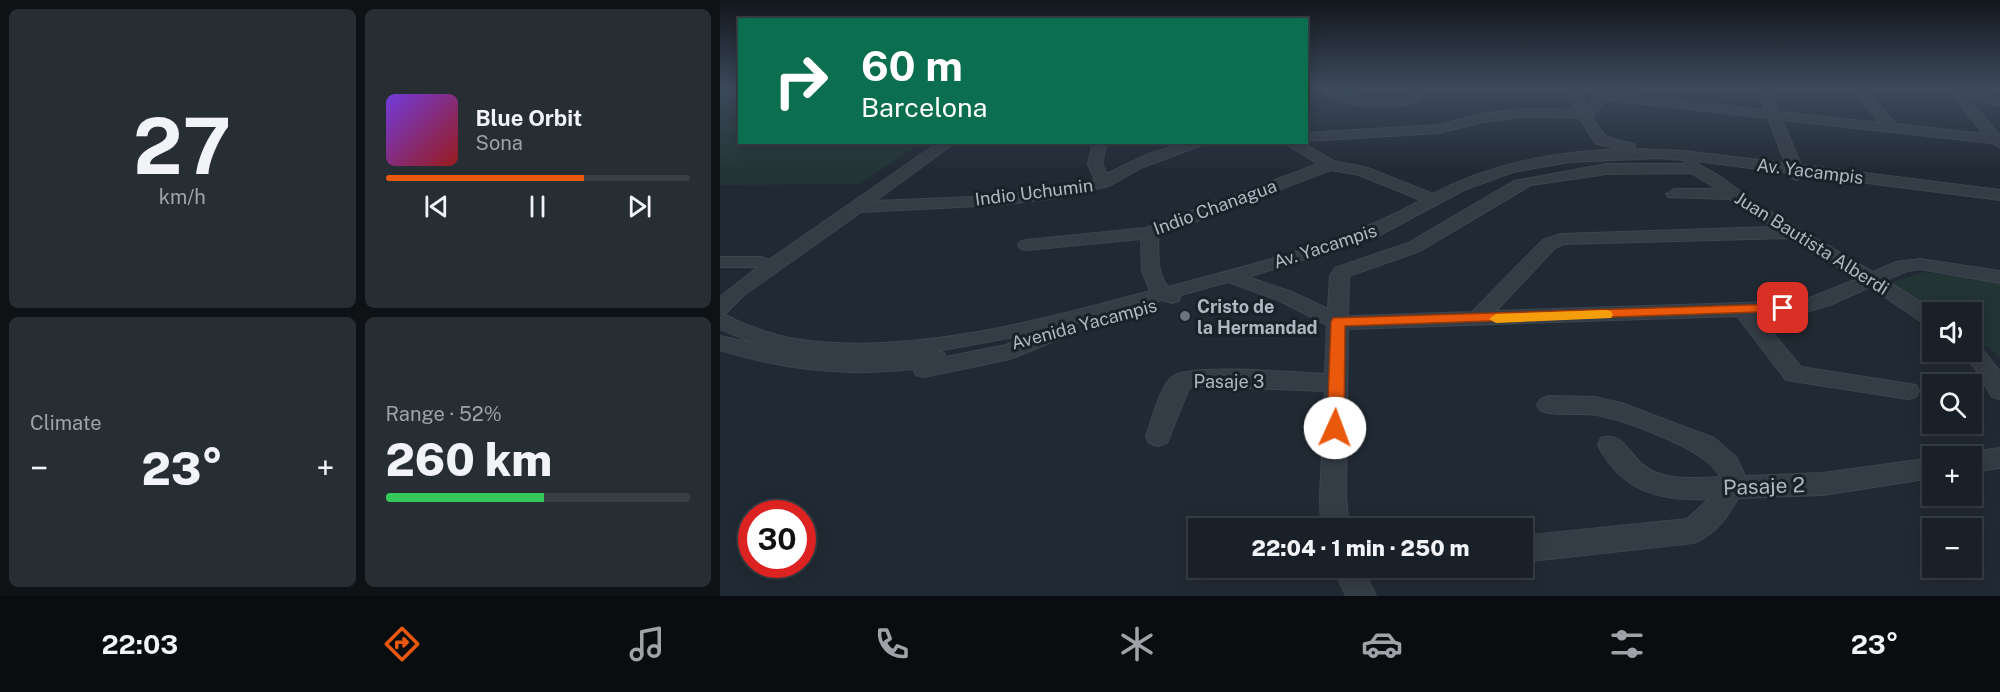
<!DOCTYPE html>
<meta charset="utf-8">
<style>
:root{--surface:#192027;--page:#262d33;--text:#f1f3f6;--muted:#9fa3a7;--line:#373e44;--accent:#ea580c}
body{margin:0;font-family:"Public Sans",sans-serif;background:var(--page);color:var(--text);height:100vh;display:flex;flex-direction:column;font-size:22px;white-space:nowrap}
*{box-sizing:border-box;margin:0}
p{font-size:20px;color:var(--muted)}
.icon{flex:none;width:33px;height:33px;fill:none;stroke:currentColor;stroke-width:2;stroke-linecap:round;stroke-linejoin:round}
.map{position:relative;flex:1;overflow:hidden}
.panel{display:flex;flex-direction:column;gap:9px;padding:9px;background:#0e1215;width:720px}
.panel>*{flex:none}
.banner{position:absolute;left:18px;top:18px;width:570px;height:126px;border-radius:0px;box-shadow:0 3px 15px #0003,0 0 0 2px var(--line);background:#0b6e4f;color:#fff;overflow:hidden}
.fabs{position:absolute;left:1202px;top:302px;display:grid;gap:12px}
.fabs a{display:grid;place-items:center;width:60px;height:60px;border-radius:0px;background:var(--surface);box-shadow:0 3px 15px #0003,0 0 0 2px var(--line);font-size:30px}
.speed{position:absolute;left:18px;top:500px;display:flex;gap:12px;font-size:30px;font-weight:700;text-align:center}
.speed>*{display:grid;place-content:center;width:78px;height:78px;border-radius:50%;background:var(--surface);box-shadow:0 3px 15px #0003,0 0 0 2px var(--line);line-height:1}
.speed .limit{border:9px solid #d22;background:#fff;color:#111}
.pin{position:absolute;display:grid;place-items:center;width:51px;height:51px;color:#fff;margin:-26px;border-radius:12px;box-shadow:0 3px 9px #0006}
.me{position:absolute;width:66px;margin:-33px;rotate:2deg;stroke-linejoin:round;filter:drop-shadow(0 0 4px #0008)}
.turn{display:flex;align-items:center;gap:21px;height:126px;padding:0 24px;font-size:27px}
.turn .icon{width:78px;height:78px;stroke-width:2.5}
.turn b{display:block;font-size:42px;line-height:51px}
.big{font-size:45px;font-weight:800;line-height:1.1}
.panel .tile{flex:1;display:flex;flex-direction:column;justify-content:center;gap:9px;min-width:0;padding:0 21px;border-radius:9px;background:var(--page)}
.panel .dial{align-items:center;gap:0}
.dial b{font-size:78px;line-height:1}
.song{display:flex;align-items:center;gap:18px}
.cover{width:72px;height:72px;border-radius:9px;background:linear-gradient(135deg,hsl(260 70% 55%),hsl(0 70% 35%))}
.played{height:6px;border-radius:3px;background:linear-gradient(90deg,var(--accent) 65%,var(--line) 65%)}
.keys{display:flex;justify-content:space-around;direction:ltr}
.heat{display:flex;justify-content:space-between;align-items:center;font-size:33px;direction:ltr}
.charge{height:9px;border-radius:4px;background:linear-gradient(90deg,#34c759 52%,var(--line) 0)}
.panel .tiles{flex:1;display:grid;gap:9px;grid-template-columns:repeat(2,1fr)}
.trip{position:absolute;left:468px;top:518px;width:345px;height:60px;border-radius:0px;background:var(--surface);box-shadow:0 3px 15px #0003,0 0 0 2px var(--line);font-weight:800;line-height:60px;text-align:center}
.dock{display:flex;height:96px;justify-content:space-around;align-items:center;background:#0a0d10;color:var(--muted)}
.dock .icon{width:42px;height:42px}
.dock .current{color:var(--accent)}
.dock b{font-size:27px;color:var(--text)}
main{display:flex;flex:1;min-height:0}
.map>svg:first-child{display:block}
</style>
<main>
<section class="panel">
<div class="tiles">
<div class="tile dial"><b>27</b><p>km/h</p></div>
<div class="tile">
<div class="song"><i class="cover"></i><div><b>Blue Orbit</b><p>Sona</p></div></div>
<div class="played"></div>
<div class="keys"><svg class="icon" aria-label="previous" viewBox="0 0 24 24"><path d="M18 5L8 12l10 7zM5 5v14"/></svg><svg class="icon" aria-label="pause" viewBox="0 0 24 24"><path d="M8 5v14M16 5v14"/></svg><svg class="icon" aria-label="next" viewBox="0 0 24 24"><path d="M6 5l10 7-10 7zM19 5v14"/></svg></div>
</div>
<div class="tile"><p>Climate</p>
<div class="heat"><a>−</a><b class="big">23°</b><a>+</a></div>
</div>
<div class="tile"><p>Range · 52%</p><b class="big">260 km</b><div class="charge"></div></div>
</div>
</section>
<div class="map">
<svg width="1280" height="596" viewBox="0 0 1280 596">
<rect width="100%" height="100%" fill="#212a34"/>
<g fill="#233435">
<polygon points="0,88 19,88 20,142 201,143 140,184 0,185"/>
<polygon points="1205,272 1280,281 1280,357 1251,335 1251,312 1218,312 1169,283"/>
</g>
<g fill="none" stroke-linecap="round" stroke-linejoin="round">
<g stroke="#3d454e" stroke-width="2">
<g id="minor">
<path d="M601,88h13l13,8 57,2 7,-2 6,-8h12l-9,14c-26,6 -82,9 -99,-14z"/>
<path d="M844,88h12l11,19 15,-19h13l-4,5 154,17 -8,-22h12l10,24 101,11 -29,-35h13l32,36 88,10 -38,-46h13l41,10v8l-32,-7 32,36v13l-8,-5 -210,-23 19,45 199,25v10l-195,-25 -8,5 -5,-2 -3,-5 -92,-12 2,4 22,12 34,26 118,69 23,-10 24,-3 80,12v12l-80,-14 -13,2 -21,9 50,32h-4v14l-7,-2 -55,-37 -40,18 -27,8 -45,2 43,52 115,18 3,6 -3,6 -8,2 -122,-19 -49,-64 -389,13 -2,167 3,32h-28l-1,-32 5,-105 -127,-5 -9,2 -22,55 -9,3 -9,-3 -3,-7c6,-15 14,-50 26,-59 18,-14 126,-4 153,-3l2,-49 -49,-25 -50,-18 -47,13 -2,6 -7,2 -10,-3 -100,27 5,5 -3,5 -54,22 -86,18 -8,-2 -3,-6c-65,8 -130,1 -193,-19v-14l71,16 -35,-8 -36,-15v-32l38,-30h-38v-10h41l8,3 170,-118h17l-81,59 124,-5 87,-13 9,-3 -7,-16 5,-22h14l-5,22 5,10c35,-18 63,-32 103,-32l-67,25 -34,19 -53,12 -57,7 -138,7 -117,83 -17,17 -5,2c7,2 13,6 20,9 18,7 35,13 53,16 113,18 246,-19 355,-48l-8,-20 -1,-32 -114,11 -6,-1 -3,-4 3,-4 6,-1 119,-12 172,-64 -35,-22h18l33,19 34,7 65,26c58,-31 122,-42 187,-45l-24,-5 -17,-26 -57,-1 -39,5 -44,11 -133,8v-8l133,-8 44,-11 39,-5 53,1zM886,100l162,18 17,45 -101,-12 -49,-2 -1,-5c-28,-7 -28,-2 -42,-28zM938,158l28,2 -2,4h-77l-93,17 -106,62 -73,25 -5,8 -2,33 -36,-17 -44,-15 126,-39 90,-48 49,-18 56,-10zM611,170l28,5 62,25c-81,45 -165,63 -253,87 -12,-14 -9,-35 -10,-51zM971,173l26,16h-43l-8,5 2,3 61,2 43,28 -211,7 -18,6 -71,72 -124,4 1,-40 71,-25 111,-66 76,-11zM1069,238l68,41 -55,22 -306,10 59,-63 9,-4zM316,333l-30,12 -60,12 -2,-4 -7,-2z"/>
<polygon points="1251,343 1259,345 1280,372 1280,399 1272,397 1257,371 1241,351 1251,351"/>
<path d="M829,396l45,1 27,6 93,35 22,19 9,19 78,-3 109,-15v20l-109,17 -85,3c-10,19 -24,38 -45,45l-171,19v-26l165,-17 22,-20c-49,2 -87,-7 -111,-54l3,-7c21,-7 27,14 41,26 20,18 53,14 78,13 -12,-28 -94,-56 -123,-62 -19,-3 -38,2 -56,-4l-4,-6 4,-6z"/>
<polygon points="1280,448 1280,468 1251,472 1251,456 1241,456 1251,452"/>
<polygon points="613,567 642,567 656,596 626,596"/>
</g>
</g>
<use href="#minor" fill="#343c45" fill-rule="evenodd"/>
</g>
<linearGradient id="sky" x2="0" y2="1"><stop stop-color="#12171d"/><stop offset="0.51" stop-color="#3d4a5c"/><stop offset="1" stop-color="#3d4a5c" stop-opacity="0"/></linearGradient>
<rect width="1280" height="172" fill="url(#sky)"/>
<polygon fill="#ea580c" stroke="#983908" stroke-width="1.5" points="1063,304 1068,305 1070,308 1068,311 625,326 624,428 621,433 615,435 609,433 607,428 611,322 613,318"/>
<polygon fill="#f59e0b" points="886,310 891,311 893,315 891,318 776,323 769,319 776,314"/>
<circle fill="#6b7280" stroke="#192129" stroke-width="2" cx="465" cy="316" r="6"/>
<g text-anchor="middle" dominant-baseline="central" stroke-width="6" stroke-linejoin="round" paint-order="stroke">
<g font-size="18" fill="#aeb7c2" stroke="#192129">
<text transform="translate(1090 171) rotate(7)">Av. Yacampis</text>
<text transform="translate(314 192) rotate(-7)">Indio Uchumin</text>
<text transform="translate(495 207) rotate(-20)">Indio Chanagua</text>
<text transform="translate(1092 243) rotate(32)">Juan Bautista Alberdi</text>
<text transform="translate(605 246) rotate(-18)">Av. Yacampis</text>
<text transform="translate(364 324) rotate(-15)">Avenida Yacampis</text>
<text x="509" y="381">Pasaje 3</text>
</g>
<g font-size="18" font-weight="bold" fill="#aeb7c2" stroke="#192129" text-anchor="start">
<text x="477" y="306">Cristo de<tspan x="477" dy="21">la Hermandad</tspan></text>
</g>
<g font-size="21" fill="#aeb7c2" stroke="#192129">
<text transform="translate(1044 486) rotate(-2)">Pasaje 2</text>
</g>
</g>
</svg>
<div class="fabs">
<a><svg class="icon" aria-label="sound" viewBox="0 0 24 24"><path d="M4 9h4l5-4v14l-5-4H4zM17 9q2 3 0 6"/></svg></a>
<a><svg class="icon" aria-label="search" viewBox="0 0 24 24"><circle cx="10" cy="10" r="6"/><path d="M15 15l6 6"/></svg></a>
<a>+</a>
<a>−</a>
</div>
<div class="speed"><div class="limit">30</div></div>
<div class="pin" style="left:1063px;top:308px;background:#d93025"><svg class="icon" aria-label="arrive" viewBox="0 0 24 24"><path d="M6 21V4h12l-3 4 3 4H6"/></svg></div>
<svg class="me" style="left:615px;top:428px" viewBox="-20 -20 40 40"><circle r="19" fill="#fff"/><path d="M0-13L10 11 0 6-10 11z" fill="#ea580c"/></svg>
<div class="trip">22:04 · 1 min · 250 m</div>
<div class="banner">
<div class="turn"><svg class="icon" aria-label="right" viewBox="0 0 24 24"><path d="M7 20v-9h11M14 6l5 5-5 5"/></svg><div><b>60 m</b>Barcelona</div></div>
</div>
</div>
</main>
<nav class="dock">
<b>22:03</b>
<svg class="icon current" aria-label="directions" viewBox="0 0 24 24"><path d="M12 3l9 9-9 9-9-9zM9 14v-3h6M13 9l2 2-2 2"/></svg>
<svg class="icon" aria-label="music" viewBox="0 0 24 24"><path d="M9 18V5l10-2v13"/><circle cx="6" cy="18" r="3"/><circle cx="16" cy="16" r="3"/></svg>
<svg class="icon" aria-label="phone" viewBox="0 0 24 24"><path d="M5 4h4l2 5-3 2q2 4 5 5l2-3 5 2v4C11 20 4 13 5 4z"/></svg>
<svg class="icon" aria-label="climate" viewBox="0 0 24 24"><path d="M12 3v18M4 7l16 10M4 17L20 7"/></svg>
<svg class="icon" aria-label="car" viewBox="0 0 24 24"><path d="M5 17H2v-5l4-1 3-4h7l3 4 3 1v5h-3M9 17h6M6 11h13"/><circle cx="7" cy="17" r="2"/><circle cx="17" cy="17" r="2"/></svg>
<svg class="icon" aria-label="filters" viewBox="0 0 24 24"><path d="M4 7h16M4 17h16"/><circle cx="9" cy="7" r="2"/><circle cx="15" cy="17" r="2"/></svg>
<b>23°</b>
</nav>
